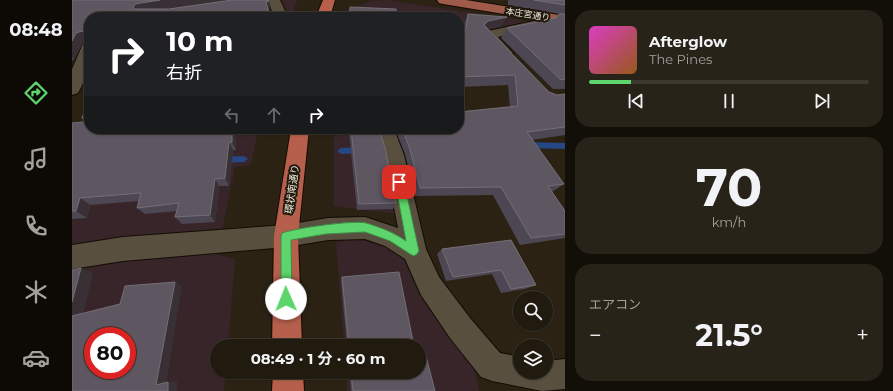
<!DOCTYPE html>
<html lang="ja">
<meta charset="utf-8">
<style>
:root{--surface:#201a0f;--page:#282318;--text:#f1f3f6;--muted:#a2a19e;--line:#3d382f;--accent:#5ed56c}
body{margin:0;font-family:Montserrat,"Noto Sans JP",sans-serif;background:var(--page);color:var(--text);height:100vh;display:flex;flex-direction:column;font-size:15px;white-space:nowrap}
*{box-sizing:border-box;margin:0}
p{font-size:13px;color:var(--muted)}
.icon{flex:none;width:22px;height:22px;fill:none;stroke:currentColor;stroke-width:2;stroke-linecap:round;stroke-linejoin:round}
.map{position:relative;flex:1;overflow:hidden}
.sheet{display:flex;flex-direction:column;gap:10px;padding:10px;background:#120e08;width:328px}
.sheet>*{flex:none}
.banner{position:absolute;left:12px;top:12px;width:380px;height:122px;border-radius:16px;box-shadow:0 1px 3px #0004,0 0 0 1px var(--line);background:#202124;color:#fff;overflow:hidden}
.controls{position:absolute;left:441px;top:291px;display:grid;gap:8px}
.controls a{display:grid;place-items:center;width:40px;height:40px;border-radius:50%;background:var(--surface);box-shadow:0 1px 3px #0004,0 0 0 1px var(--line);font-size:20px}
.speed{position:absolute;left:12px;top:327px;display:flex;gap:8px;font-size:20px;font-weight:700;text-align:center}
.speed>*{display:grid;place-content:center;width:52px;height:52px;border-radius:50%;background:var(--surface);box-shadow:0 1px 3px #0004,0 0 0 1px var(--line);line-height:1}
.speed .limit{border:6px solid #d22;background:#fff;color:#111}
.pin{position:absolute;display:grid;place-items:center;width:34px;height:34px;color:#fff;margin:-17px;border-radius:8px;box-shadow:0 2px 6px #0006}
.me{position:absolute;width:44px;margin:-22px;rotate:359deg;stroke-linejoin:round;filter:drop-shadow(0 0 3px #0008)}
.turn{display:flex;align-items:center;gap:14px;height:84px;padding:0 16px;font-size:18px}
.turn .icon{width:52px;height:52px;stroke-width:2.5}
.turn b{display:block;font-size:28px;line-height:34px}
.lanes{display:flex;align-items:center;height:38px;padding:0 16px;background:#0003;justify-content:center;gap:20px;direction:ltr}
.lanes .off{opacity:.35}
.big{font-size:30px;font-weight:700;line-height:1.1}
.sheet .widget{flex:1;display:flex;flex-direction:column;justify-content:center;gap:6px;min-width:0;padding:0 14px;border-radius:16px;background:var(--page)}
.sheet .dial{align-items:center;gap:0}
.dial b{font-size:52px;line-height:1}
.song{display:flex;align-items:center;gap:12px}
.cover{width:48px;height:48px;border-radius:6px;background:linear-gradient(135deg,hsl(310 70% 55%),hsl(30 70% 35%))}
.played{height:4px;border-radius:2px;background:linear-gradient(90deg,var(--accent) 15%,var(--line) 15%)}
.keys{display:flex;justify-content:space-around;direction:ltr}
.heat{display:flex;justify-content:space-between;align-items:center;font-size:22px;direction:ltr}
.trip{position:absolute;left:138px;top:339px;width:216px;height:40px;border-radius:20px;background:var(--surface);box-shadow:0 1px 3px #0004,0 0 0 1px var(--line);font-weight:700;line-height:40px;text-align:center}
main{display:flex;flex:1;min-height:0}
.tab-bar{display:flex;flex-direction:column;width:72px;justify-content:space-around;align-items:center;background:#0d0a06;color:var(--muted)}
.tab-bar .icon{width:28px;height:28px}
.tab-bar .current{color:var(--accent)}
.tab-bar b{font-size:18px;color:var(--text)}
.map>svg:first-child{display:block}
</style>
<main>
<nav class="tab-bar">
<b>08:48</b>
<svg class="icon current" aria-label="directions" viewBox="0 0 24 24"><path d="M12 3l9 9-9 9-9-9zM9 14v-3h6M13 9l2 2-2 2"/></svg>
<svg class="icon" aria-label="music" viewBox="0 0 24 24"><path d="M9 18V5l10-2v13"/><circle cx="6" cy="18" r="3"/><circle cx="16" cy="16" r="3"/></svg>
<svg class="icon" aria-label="phone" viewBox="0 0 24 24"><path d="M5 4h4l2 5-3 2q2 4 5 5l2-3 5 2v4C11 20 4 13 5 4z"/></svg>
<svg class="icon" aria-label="climate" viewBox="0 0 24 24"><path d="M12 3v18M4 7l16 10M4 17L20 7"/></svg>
<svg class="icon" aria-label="car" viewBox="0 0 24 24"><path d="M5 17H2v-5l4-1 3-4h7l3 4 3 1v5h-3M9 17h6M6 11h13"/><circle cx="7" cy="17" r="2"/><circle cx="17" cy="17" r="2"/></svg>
</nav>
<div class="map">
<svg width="493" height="391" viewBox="0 0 493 391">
<rect width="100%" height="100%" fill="#2b2214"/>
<g fill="#38252a" fill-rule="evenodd">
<polygon points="79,0 225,0 219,17 158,17 78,12"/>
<polygon points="316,0 461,22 451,27 387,37 387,17 275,17 275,13 285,6 299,1"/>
<path d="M119,129h67l-7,36 -16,2 -18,88 18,4 -7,87h-11v26h9l-2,19h-152v-218zM21,336h34v34h-34z"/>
<polygon points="262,129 304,129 326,214 262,206"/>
<polygon points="287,239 333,253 401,363 407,391 275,391 274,372 347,372 347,346 272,346 264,242"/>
</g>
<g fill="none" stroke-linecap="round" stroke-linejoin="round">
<g fill="#254784" fill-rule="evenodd">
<polygon points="454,142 493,143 493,149 454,148 450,145"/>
<polygon points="289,147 293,150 289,153 269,154 265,151 269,148"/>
<polygon points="172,156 176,159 172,162 149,163 145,160 149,157"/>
</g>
<g stroke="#130c02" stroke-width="2">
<g id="minor">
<polygon points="196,0 208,0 216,17 202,17"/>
<path d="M462,21l5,1 2,3 -2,3 -41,9 15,16 -3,3c-12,3 -22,-11 -29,-21l2,-3z"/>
<path d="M17,42c0,18 -1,34 -11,51l-6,2v-26l10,-23 2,-3z"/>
<polygon points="304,129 322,129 332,155 354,249 367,277 398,318 428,353 448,357 448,372 474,372 474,361 493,359 493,389 470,391 420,381 409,377 378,338 349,295 333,259 313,246 293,239 256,240 214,247 51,261 0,269 0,245 51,237 214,225 256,218 293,217 326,228 312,155"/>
</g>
</g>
<g stroke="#130c02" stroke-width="2">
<polygon id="primary" points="365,0 394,0 493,16 493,24 371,4 367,3"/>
</g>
<g stroke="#130c02" stroke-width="2">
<g id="trunk">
<polygon points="251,0 263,0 258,17 244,17"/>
<polygon points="219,129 237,129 226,236 230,346 200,346 202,236"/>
<polygon points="201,372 231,372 232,391 200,391"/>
</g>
</g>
<use href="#minor" fill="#584f3f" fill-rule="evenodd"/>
<use href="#primary" fill="#9f5b49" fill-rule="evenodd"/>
<use href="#trunk" fill="#b65f4c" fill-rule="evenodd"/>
</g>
<g fill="#4d4653">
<polygon points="0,0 155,0 89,9 97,9 197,1 198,10 17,17 17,57 11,49 11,42 2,60 0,60"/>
<polygon points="436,0 493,0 493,89 481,89 429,38 435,28 484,18 488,14 436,5"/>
<polygon points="396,14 430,26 416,29 477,92 485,95 493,94 493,135 460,140 492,184 480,192 493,211 493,238 448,245 421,195 343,196 333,154 323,129 387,129 438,107 436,85 387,87 387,29 391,29 392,24"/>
<polygon points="0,123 164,129 164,150 161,150 157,186 147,186 143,222 110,224 103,217 105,211 73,214 65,208 67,201 18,205 15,218 0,219"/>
<polygon points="277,129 307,129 324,203 321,209 285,210 277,132"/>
<polygon points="439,240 464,285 453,289 429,293 420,274 374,281 365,254 370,249"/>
<polygon points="270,277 342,346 275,346 269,282"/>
<polygon points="347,356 354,356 363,391 279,391 277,372 347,372"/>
</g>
<g fill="#383034">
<polygon points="88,0 155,0 74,12 68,13 61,8 63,4 69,3"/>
<polygon points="197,1 198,10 196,11 194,2"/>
<polygon points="435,17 430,26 411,31 412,25 416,21"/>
<polygon points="10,31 17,41 11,42 2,60 0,57 0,41 4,33"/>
<polygon points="160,129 164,129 164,150 160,142"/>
<polygon points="157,142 161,150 157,186 153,178"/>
<polygon points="143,179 147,186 143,222 138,215"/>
<polygon points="8,198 18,205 15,218 4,211"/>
<polygon points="9,268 21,273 10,320 0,318 0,302"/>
<polygon points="103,282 110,286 94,384 84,385"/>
<polygon points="105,381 105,391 96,391 96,382"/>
</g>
<g fill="#5e5762" stroke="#746e75" fill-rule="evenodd">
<polygon points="0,0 88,0 69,3 63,4 61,8 62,9 97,9 160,0 196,0 197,1 194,2 198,17 17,17 17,49 11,49 12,33 10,31 4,33 0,41"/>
<polygon points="462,0 493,0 493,5"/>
<polygon points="278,7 324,9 325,17 277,17"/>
<polygon points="396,14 435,17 416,21 412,25 477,92 485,95 493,94 493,127 455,132 492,184 476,186 493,211 493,234 459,238 429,187 348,188 337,146 330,129 387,129 387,112 446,106 443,75 387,77 387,29 394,29"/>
<polygon points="487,14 493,14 493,79 489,80 435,28 484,18"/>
<polygon points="17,100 17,129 160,129 160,142 157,142 153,178 143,179 138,215 103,217 107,203 65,208 69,193 8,198 4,211 0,211 0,123 11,122 12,120 10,118"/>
<polygon points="279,129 307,129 313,148 324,203 287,204"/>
<polygon points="439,240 464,285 439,289 429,270 381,277 370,249"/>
<polygon points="9,268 0,302 0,270"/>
<polygon points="327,272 342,346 277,346 270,277"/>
<path d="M103,282l-19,103 12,-3v9h-96v-75l48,-12 5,-18zM21,336h34v34h-34z"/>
<polygon points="347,356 354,356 363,391 281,391 279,372 347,372"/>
</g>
<path fill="#5ed56c" stroke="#3d8a46" d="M327,179l5,3 15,69 -2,3 -3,2 -4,-2 -20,-13 -25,-9 -39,2 -35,6 1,59 -2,4 -4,2 -3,-2 -2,-4v-63l1,-3c14,-5 71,-13 84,-10 14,4 29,10 40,18l-11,-59z"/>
<g text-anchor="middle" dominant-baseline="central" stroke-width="4" stroke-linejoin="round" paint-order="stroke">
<g font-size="9" fill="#ece7dd" stroke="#21190b">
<text transform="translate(456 14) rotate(9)">本庄宮通り</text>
</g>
<g font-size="10" fill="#ece7dd" stroke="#21190b">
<text transform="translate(220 189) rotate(-82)">環状南通り</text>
</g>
</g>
</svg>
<div class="controls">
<a><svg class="icon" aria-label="search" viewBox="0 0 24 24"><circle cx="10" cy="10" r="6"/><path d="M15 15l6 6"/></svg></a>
<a><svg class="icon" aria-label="layers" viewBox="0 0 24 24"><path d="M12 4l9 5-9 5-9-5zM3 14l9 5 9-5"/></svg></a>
</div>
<div class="speed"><div class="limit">80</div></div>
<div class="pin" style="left:327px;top:182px;background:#d93025"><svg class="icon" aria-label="arrive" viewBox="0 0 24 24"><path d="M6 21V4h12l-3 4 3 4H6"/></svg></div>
<svg class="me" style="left:214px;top:299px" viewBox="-20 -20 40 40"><circle r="19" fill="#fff"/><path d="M0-13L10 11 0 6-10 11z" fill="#5ed56c"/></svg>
<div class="trip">08:49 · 1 分 · 60 m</div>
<div class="banner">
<div class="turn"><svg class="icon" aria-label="right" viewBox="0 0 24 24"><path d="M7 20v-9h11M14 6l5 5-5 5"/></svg><div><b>10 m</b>右折</div></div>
<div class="lanes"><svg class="icon off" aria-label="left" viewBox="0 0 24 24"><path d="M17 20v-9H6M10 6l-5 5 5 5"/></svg><svg class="icon off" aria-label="ahead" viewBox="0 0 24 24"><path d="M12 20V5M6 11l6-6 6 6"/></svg><svg class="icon" aria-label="right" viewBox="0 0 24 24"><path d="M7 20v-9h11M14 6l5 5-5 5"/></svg></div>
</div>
</div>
<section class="sheet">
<div class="widget">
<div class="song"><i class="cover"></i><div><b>Afterglow</b><p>The Pines</p></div></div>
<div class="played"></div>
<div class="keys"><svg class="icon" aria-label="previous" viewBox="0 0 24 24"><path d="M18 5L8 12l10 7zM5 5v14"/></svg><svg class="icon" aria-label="pause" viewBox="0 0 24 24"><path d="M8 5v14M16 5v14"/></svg><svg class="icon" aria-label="next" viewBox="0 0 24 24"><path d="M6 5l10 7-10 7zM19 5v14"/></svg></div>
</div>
<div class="widget dial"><b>70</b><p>km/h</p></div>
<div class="widget"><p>エアコン</p>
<div class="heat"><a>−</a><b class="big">21.5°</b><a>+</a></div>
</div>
</section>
</main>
